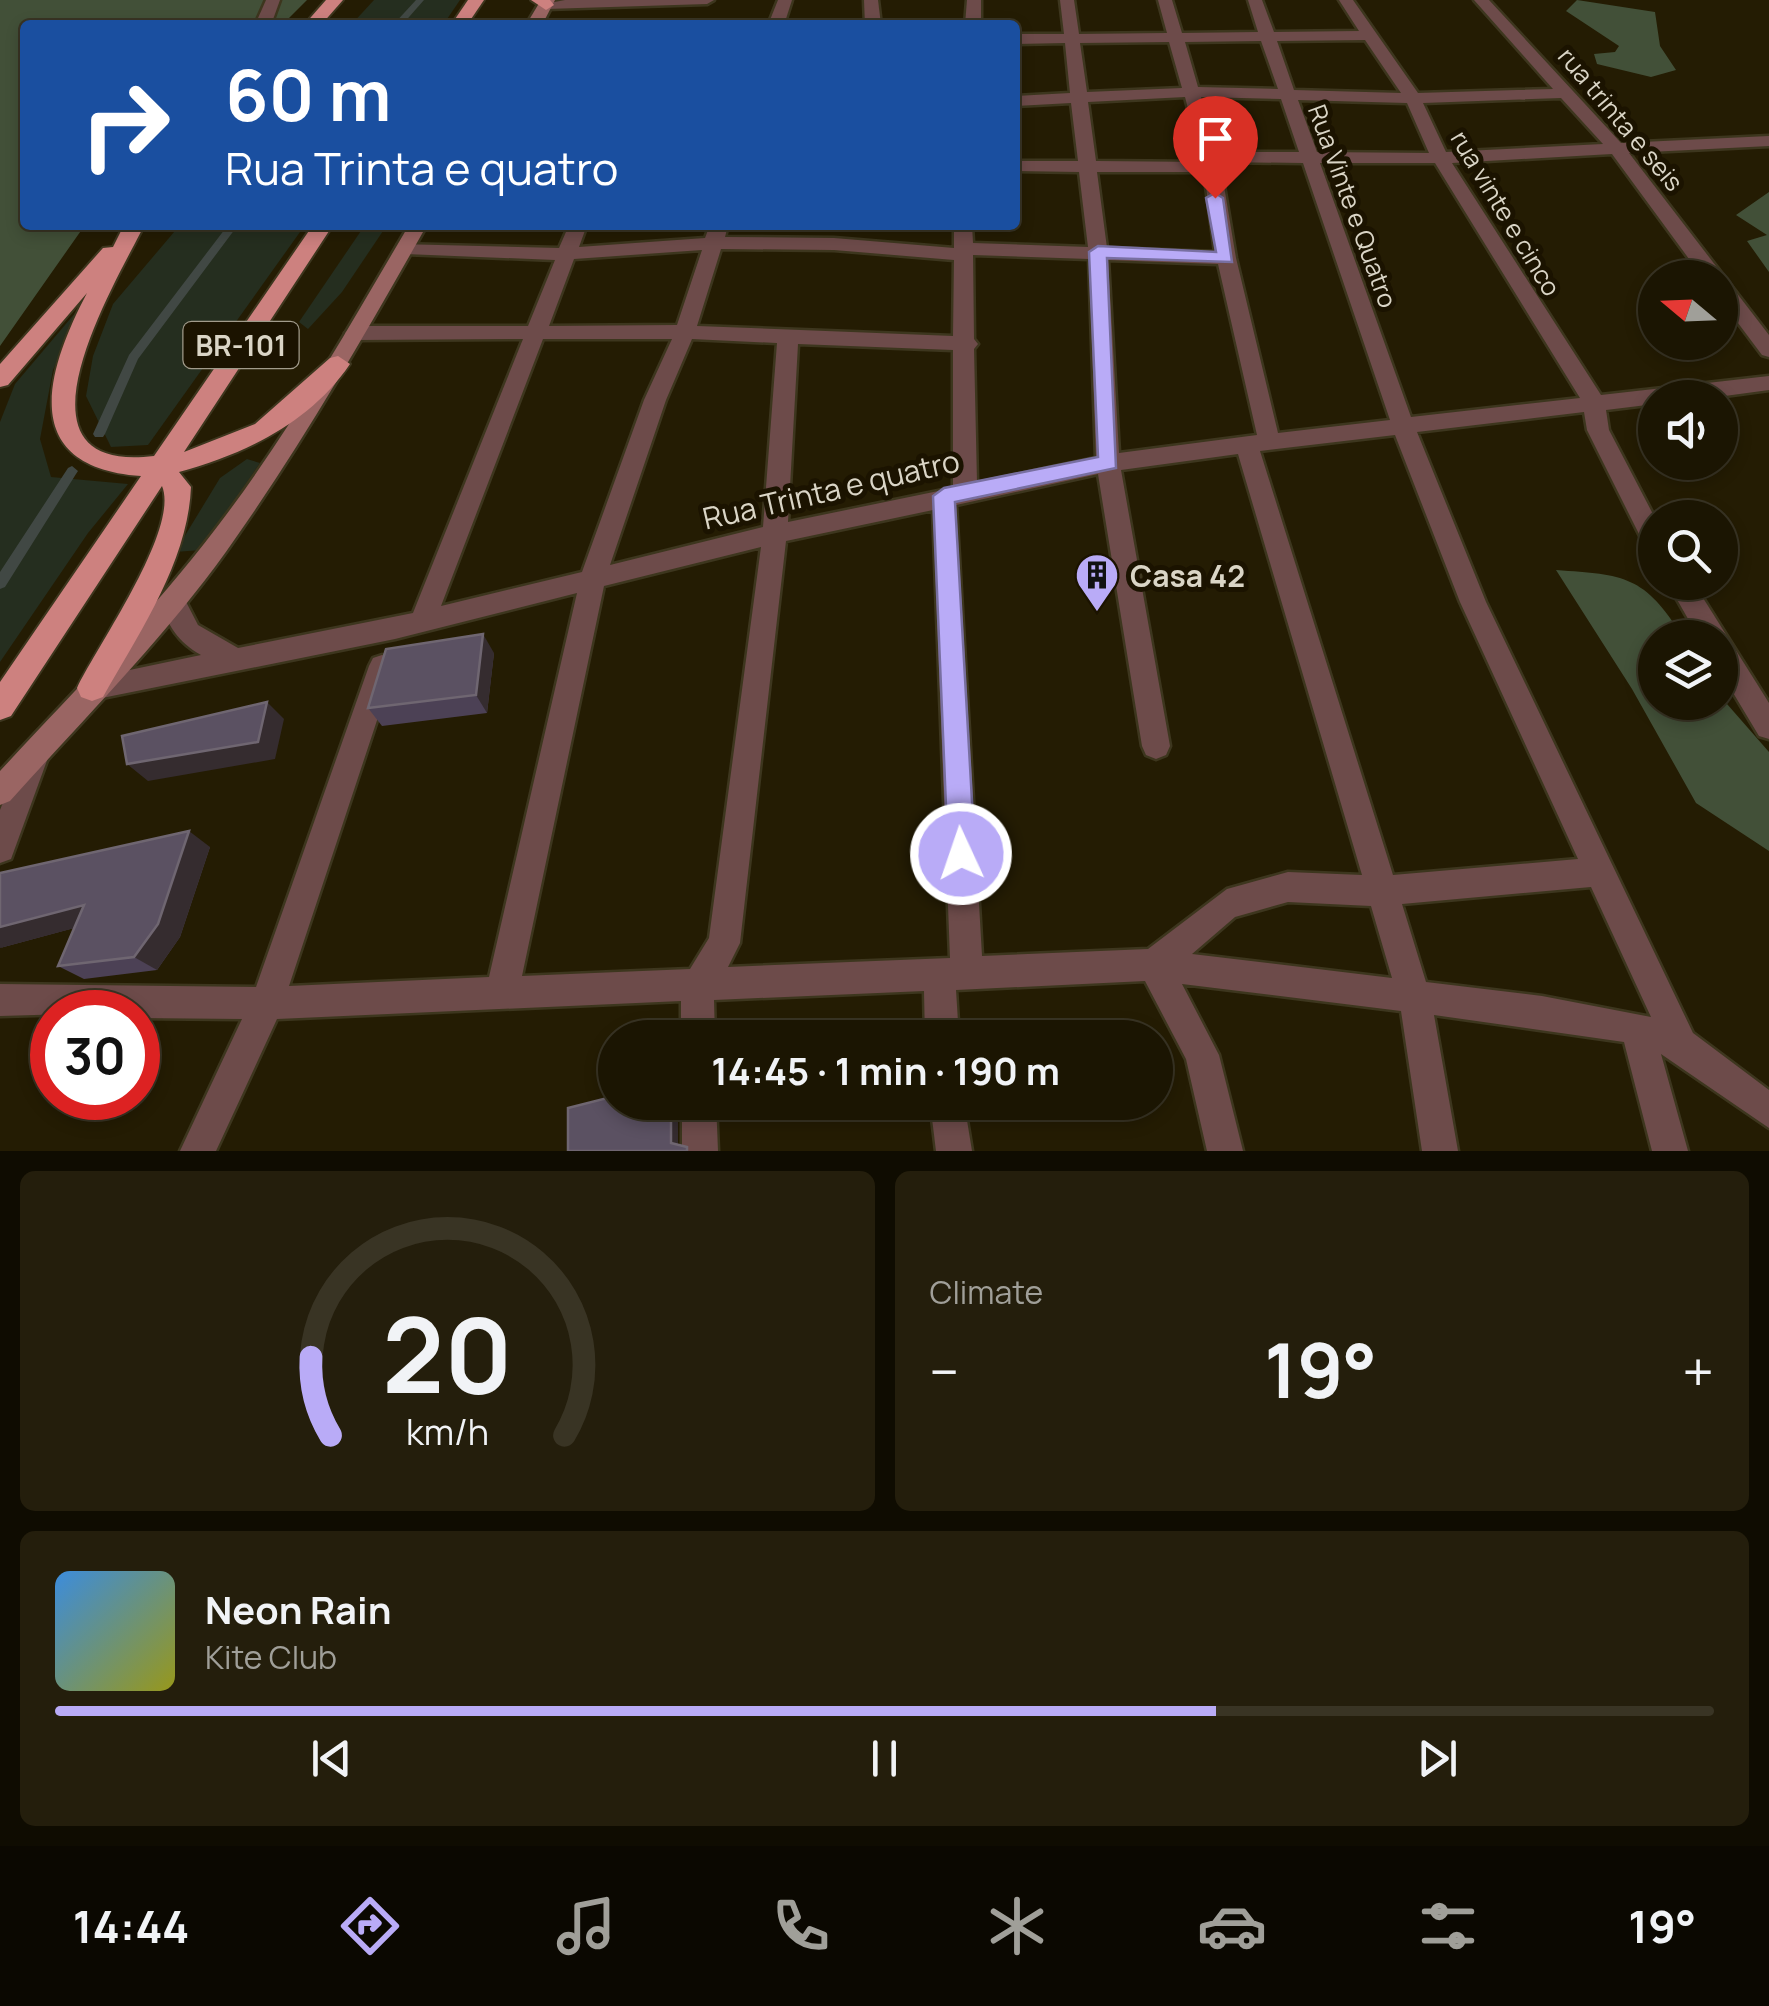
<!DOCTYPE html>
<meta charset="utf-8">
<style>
:root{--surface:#1b1502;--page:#241e0c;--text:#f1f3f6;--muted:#a09f99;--line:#393424;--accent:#b9abf7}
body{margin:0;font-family:Manrope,sans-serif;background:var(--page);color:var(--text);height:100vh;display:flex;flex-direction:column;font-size:38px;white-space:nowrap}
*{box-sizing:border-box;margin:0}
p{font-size:32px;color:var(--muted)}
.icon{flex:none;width:55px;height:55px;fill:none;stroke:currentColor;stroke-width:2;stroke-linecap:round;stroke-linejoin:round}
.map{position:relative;height:1151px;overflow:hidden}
.sheet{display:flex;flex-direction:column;gap:20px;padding:20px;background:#0f0c01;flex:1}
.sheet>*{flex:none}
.banner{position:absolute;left:20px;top:20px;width:1000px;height:210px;border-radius:10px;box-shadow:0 5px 15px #0003,0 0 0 2px var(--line);background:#1a4fa0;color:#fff;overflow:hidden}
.needle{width:65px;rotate:289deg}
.tools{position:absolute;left:1638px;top:260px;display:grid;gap:20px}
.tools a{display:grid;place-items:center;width:100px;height:100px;border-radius:50%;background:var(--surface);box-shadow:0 5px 15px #0003,0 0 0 2px var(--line);font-size:50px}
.speed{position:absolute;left:30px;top:990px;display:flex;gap:20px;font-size:50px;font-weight:700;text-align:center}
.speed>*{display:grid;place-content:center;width:130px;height:130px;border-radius:50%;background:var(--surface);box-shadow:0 5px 15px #0003,0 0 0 2px var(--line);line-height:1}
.speed .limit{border:15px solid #d22;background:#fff;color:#111}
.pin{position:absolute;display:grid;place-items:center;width:85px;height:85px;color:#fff;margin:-102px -42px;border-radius:50% 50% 50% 0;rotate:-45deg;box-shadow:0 0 10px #0007}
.pin .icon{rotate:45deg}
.me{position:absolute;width:110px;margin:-55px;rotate:357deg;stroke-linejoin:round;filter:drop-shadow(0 0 8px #0008)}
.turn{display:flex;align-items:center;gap:35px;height:210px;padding:0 40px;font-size:45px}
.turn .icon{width:130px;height:130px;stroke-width:2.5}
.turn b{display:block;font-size:70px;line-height:85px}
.big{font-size:75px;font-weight:700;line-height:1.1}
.sheet .widget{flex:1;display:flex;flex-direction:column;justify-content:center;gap:15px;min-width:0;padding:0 35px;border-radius:15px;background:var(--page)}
.sheet .dial{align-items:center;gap:0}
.dial svg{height:260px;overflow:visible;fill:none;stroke:var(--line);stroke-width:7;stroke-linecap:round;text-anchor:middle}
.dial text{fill:var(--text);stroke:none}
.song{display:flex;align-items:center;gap:30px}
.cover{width:120px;height:120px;border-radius:15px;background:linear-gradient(135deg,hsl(210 70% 55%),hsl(60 70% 35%))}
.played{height:10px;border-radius:5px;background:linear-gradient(90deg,var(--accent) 70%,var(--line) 70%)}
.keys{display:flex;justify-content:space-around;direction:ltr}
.heat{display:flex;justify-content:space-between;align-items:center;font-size:55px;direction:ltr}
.sheet .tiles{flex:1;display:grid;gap:20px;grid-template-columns:1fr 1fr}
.widget:last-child{grid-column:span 2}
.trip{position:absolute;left:598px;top:1020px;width:575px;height:100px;border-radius:50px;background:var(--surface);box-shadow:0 5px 15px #0003,0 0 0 2px var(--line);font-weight:700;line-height:100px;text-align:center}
.menu{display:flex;height:160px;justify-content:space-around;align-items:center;background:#0b0801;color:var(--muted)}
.menu .icon{width:70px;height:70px}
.menu .on{color:var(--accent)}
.menu b{font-size:45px;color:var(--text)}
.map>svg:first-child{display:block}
</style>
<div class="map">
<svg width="1769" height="1151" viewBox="0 0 1769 1151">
<rect width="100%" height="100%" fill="#241c03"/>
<g fill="#252e1f">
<polygon points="374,0 460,0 443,25 351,25"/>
<polygon points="180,225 305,225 148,445 111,447 86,396 93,356 113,304"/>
<polygon points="365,225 387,225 342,292 308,329 299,322"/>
<polygon points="87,299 53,370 40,439 51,477 128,484 88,533 0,662 0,422 15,384"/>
<polygon points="247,459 260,463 201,550 175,552 220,478"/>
</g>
<g fill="#425038">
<polygon points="0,0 307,0 282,25 25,25 25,225 85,225 0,346"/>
<polygon points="1577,0 1655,12 1660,46 1676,70 1651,77 1597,64 1594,54 1615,52 1619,46 1566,11"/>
<polygon points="1769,192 1769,272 1747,241 1767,235 1736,215"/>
<path d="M1556,570c69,5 88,5 127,67l-28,1v64h65v-6l49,56v99l-73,-48 -64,-114z"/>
</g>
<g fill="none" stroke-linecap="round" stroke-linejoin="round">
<g fill="#414844" fill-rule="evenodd">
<polygon points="416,0 424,0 402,25 393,25"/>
<polygon points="228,225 238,225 138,359 105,434 103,437 95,437 93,434 129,355"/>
<polygon points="72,466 78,471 76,474 5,587 0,589 0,572 68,468"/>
</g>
<g stroke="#3d361e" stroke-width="5">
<polygon id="service" points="266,0 280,0 271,25 255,25"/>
</g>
<g stroke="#3d361e" stroke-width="5">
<g id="minor">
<polygon points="565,0 714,0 707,4 546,9 539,5"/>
<polygon points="778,0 792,0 784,25 768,25"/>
<polygon points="864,0 878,0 881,25 865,25"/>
<polygon points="967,0 981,0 981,25 965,25"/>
<path d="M1060,0h14l5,34 88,-1 -9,-33h14l10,33 76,-1 -10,-32h14l12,32 85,-1 -20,-31h14l65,93 135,-4 -79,-89h15l132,143 148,-7v10l-140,7 140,182v22l-7,-2 -42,-56v-21h-17l-91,-124 -160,9 149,232 168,-19v14l-59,8h-55v6l-49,6 3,20 46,88v34l-12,-10 -56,-112 -3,-18 -167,20 69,170 207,431 76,57v38l-108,-74 27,97h-36l-28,-109 -190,-27 24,136h-36l-21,-140 -219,-27 37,71 24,96h-36l-21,-92 -41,-78 -189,9 3,48h-34l-1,-47 -210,9 1,38h-34v-37l-404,18 -61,132h-36l62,-132 -104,-1v-6l-138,4v-32l256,3 113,-321 4,-8 9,-3 9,3 4,8 -106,320 200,-9 88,-384 -182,46 -303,61 -10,-4 -4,-8 4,-8 119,-25c-23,-13 -33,-29 -41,-54l4,-7h18l16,31 40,23 175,-35 110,-274 -168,1 -10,-7 10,-7h173l27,-66 -150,-6 -7,-2v-8l161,4 10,-23h18l-8,22 126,-9 5,-13h18l-3,12 109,1 120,10v-23h18l1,18 115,4 -9,-75 -64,-1v-10h63l-7,-58 -56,3v-10l55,-3 -5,-50 -50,1v-10h49zM1365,40l36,53 -107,-3 -17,-49zM1261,41l17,48 -80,-2 -13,-45zM1169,42l13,46 -95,4 -7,-49zM1185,97l17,65 -106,-1 -8,-59zM1201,97l80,2 18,53h-82zM1561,98l42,46 -157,8 -23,-49zM1298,100l109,3 22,50 -112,-1zM1220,162l83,1 87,257 -112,13 -42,-175zM1320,163h115l145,235 -169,19zM1097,172h107l11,80 -108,-4zM721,249l113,1 120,10 -1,76 -256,-10zM702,250l-25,75 -128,1 25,-67zM973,255l116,4 7,199 -119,25 -3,-134 4,-5 -4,-5zM1108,260l110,4 39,171 -138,18zM543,339h129l-28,61 -62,172 -141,34zM692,339l85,4 -14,184 -153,38 56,-165zM798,344l155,6v138l-165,34zM1395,435l65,167 118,257 -185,16 -133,-424zM1238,454l124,421 -74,-3 -61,17 -79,60 -166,7 -26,-451 142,-31 44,272 4,9 10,4 10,-4 4,-9 -49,-276zM933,510l17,448 -222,9 12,-24 46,-402zM761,547l-52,391 -19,31 -168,7 82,-390zM1591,887l60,130 -109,-21 -116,-14 -24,-78zM1288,902l83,4 21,72 -200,-24 43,-37z"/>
<polygon points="1667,582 1693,582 1769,703 1769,739 1759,736 1720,671 1720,638 1699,638"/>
<polygon points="35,742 45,746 49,755 11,859 0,863 0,810 25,746"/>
<polygon points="682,1102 716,1102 718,1151 682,1151"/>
<polygon points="930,1102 964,1102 972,1151 936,1151"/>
</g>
</g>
<g stroke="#3d361e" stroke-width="5">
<g id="secondary">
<polygon points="541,0 555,0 542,25 526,25"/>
<path d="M409,225h18c-60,106 -120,211 -190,311 -65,95 -150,179 -227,265l-10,4v-34c74,-80 151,-157 217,-244 72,-94 132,-200 192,-302z"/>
</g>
</g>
<g stroke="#3d361e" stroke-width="4">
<g id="trunk">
<polygon points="326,0 343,0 321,25 304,25"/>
<polygon points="468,0 484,0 467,25 451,25"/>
<polygon points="531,0 550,0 554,5 546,10"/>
<path d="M124,225l20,1c-30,59 -144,249 10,230l159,-231h20l-149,227 71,-28 75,-66 8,-2 12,8c-40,59 -105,90 -171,108l12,15c-3,75 -52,146 -88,210l-11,4 -11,-4 -4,-9c20,-42 103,-159 85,-202l-151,230 -11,4v-38l141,-206c-123,-9 -96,-103 -54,-183l-79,92 -8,2v-23l103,-116 10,-1z"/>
</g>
</g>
<use href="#service" fill="#6d4b4a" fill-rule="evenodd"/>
<use href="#minor" fill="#6d4b4a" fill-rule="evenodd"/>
<use href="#secondary" fill="#9a6563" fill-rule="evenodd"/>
<use href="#trunk" fill="#cd817f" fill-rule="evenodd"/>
</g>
<g fill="#4c4155">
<polygon points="494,653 487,713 382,726 368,708"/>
<polygon points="210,847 180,937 157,970 84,979 58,966 74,928 0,948"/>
</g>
<g fill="#352c2f">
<polygon points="483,634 494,653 487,713 476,695"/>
<polygon points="267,702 284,719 275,759 148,781 127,764"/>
<polygon points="189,831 210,847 180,937 157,970 134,957"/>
<polygon points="84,905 108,919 0,948 0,927"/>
<polygon points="671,1102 678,1102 678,1151 671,1143"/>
</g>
<g fill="#5b5162" stroke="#6f6671" stroke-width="2.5">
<polygon points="483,634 476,695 368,708 386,649"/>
<polygon points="267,702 258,742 127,764 122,736"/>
<polygon points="189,831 158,924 134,957 58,966 84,905 0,927 0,873"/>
<polygon points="615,1096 615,1102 671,1102 671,1143 687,1147 687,1151 568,1151 568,1108"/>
</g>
<polygon fill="#b9abf7" stroke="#786fa1" stroke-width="2.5" points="1215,193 1223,198 1232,262 1107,258 1116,468 955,502 975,854 971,864 961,867 952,864 948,854 933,496 944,488 1098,457 1089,252 1098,246 1216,252 1206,198"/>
<defs>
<g id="building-pin" transform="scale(2.25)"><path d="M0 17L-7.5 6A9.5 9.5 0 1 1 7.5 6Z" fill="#b9abf7" stroke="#1b1300"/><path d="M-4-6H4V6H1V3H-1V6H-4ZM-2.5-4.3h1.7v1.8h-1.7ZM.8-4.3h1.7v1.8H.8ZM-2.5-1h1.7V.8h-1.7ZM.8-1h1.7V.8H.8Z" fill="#111"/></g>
</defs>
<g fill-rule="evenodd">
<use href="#building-pin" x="1097" y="575"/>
</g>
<g text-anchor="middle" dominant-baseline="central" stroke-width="10" stroke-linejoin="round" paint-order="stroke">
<g font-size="25" fill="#dad5c6" stroke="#1b1300">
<text transform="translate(1621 119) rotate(50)">rua trinta e seis</text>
<text transform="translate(1353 206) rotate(70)">Rua Vinte e Quatro</text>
<text transform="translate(1506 213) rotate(59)">rua vinte e cinco</text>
</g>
<rect fill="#1b1300" stroke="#a19b8b" stroke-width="2.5" x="183.5" y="322" width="115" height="46" rx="8"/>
<g font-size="28" font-weight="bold" fill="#dad5c6">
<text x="241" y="345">BR-101</text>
</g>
<g font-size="30" fill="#dad5c6" stroke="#1b1300">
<text transform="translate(831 489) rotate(-13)">Rua Trinta e quatro</text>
</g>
<g font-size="30" font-weight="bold" fill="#dad5c6" stroke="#1b1300" text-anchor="start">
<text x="1130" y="575">Casa 42</text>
</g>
</g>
</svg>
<div class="tools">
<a><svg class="needle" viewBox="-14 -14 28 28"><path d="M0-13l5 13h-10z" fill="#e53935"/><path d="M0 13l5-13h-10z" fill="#a09f99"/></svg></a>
<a><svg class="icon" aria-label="sound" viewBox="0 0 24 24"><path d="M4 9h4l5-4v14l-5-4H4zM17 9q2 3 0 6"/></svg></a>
<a><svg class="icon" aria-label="search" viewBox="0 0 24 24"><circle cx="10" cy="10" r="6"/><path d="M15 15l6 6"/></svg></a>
<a><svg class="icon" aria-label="layers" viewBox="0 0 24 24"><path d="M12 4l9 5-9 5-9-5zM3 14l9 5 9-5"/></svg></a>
</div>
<div class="speed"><div class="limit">30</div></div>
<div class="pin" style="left:1215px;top:198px;background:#d93025"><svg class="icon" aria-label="arrive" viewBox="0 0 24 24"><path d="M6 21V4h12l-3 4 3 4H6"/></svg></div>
<svg class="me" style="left:961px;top:854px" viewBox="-20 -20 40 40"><circle r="17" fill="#b9abf7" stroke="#fff" stroke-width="3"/><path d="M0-11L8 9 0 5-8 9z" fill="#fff"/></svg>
<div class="trip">14:45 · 1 min · 190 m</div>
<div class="banner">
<div class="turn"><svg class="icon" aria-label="right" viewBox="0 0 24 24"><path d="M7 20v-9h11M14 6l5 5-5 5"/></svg><div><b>60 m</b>Rua Trinta e quatro</div></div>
</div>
</div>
<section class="sheet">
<div class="tiles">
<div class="widget dial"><svg viewBox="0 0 100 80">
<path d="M14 69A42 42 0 1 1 86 69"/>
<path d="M14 69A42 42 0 0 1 8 45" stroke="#b9abf7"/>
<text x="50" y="56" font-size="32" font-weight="700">20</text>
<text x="50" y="72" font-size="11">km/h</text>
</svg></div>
<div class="widget"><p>Climate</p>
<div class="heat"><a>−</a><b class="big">19°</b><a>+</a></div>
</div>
<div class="widget">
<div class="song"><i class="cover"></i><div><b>Neon Rain</b><p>Kite Club</p></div></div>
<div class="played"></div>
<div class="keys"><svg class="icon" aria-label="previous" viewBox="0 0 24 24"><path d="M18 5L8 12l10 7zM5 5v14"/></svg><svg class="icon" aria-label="pause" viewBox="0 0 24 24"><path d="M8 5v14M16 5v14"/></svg><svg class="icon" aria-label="next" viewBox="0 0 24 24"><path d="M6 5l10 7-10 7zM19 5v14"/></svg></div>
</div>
</div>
</section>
<nav class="menu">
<b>14:44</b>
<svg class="icon on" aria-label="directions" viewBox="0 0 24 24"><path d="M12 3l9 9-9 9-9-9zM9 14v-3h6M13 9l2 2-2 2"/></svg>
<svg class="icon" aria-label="music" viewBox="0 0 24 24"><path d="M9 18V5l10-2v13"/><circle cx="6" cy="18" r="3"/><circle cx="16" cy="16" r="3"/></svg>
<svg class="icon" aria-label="phone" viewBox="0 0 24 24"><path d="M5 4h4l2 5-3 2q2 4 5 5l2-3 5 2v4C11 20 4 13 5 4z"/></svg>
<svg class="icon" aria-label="climate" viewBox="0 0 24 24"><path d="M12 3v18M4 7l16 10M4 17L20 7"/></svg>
<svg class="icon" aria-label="car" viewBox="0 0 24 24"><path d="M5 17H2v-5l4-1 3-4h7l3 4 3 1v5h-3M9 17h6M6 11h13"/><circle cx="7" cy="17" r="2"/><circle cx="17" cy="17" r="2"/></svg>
<svg class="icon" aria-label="filters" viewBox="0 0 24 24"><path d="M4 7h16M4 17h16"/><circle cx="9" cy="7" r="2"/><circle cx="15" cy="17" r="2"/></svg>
<b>19°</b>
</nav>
